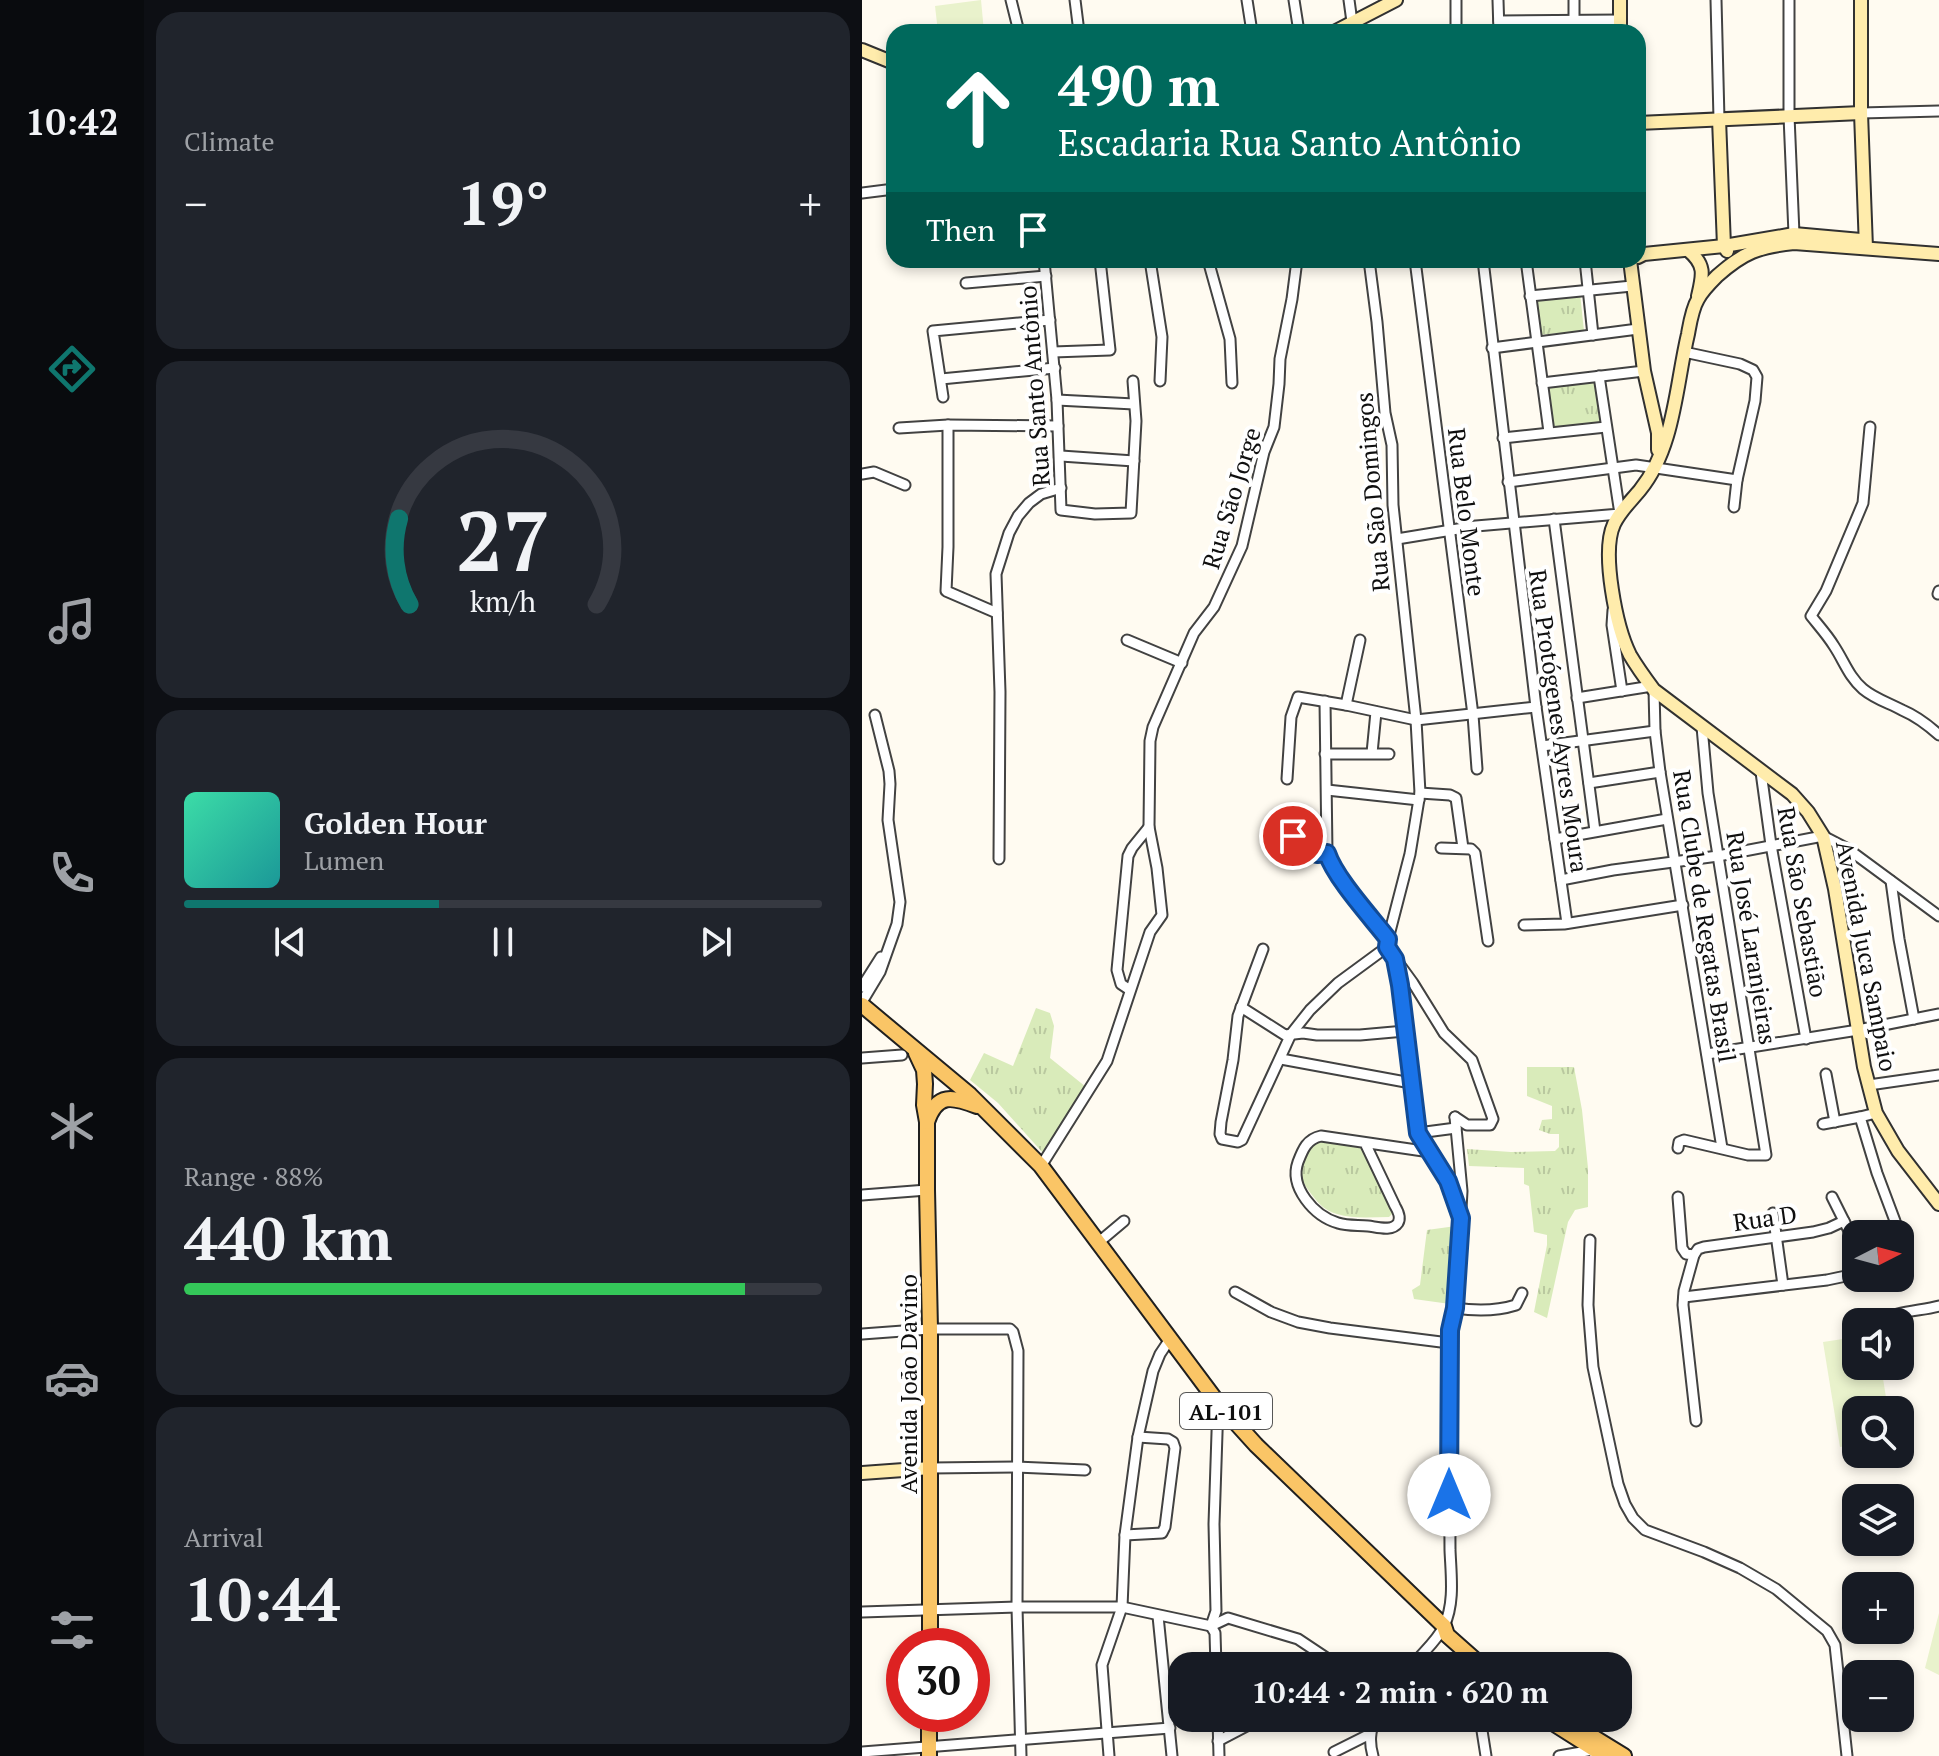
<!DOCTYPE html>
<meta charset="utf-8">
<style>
:root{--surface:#171b24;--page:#20242c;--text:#f1f3f6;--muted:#9ea1a6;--line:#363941;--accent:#0f766e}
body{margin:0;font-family:"PT Serif",serif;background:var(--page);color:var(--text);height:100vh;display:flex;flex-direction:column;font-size:30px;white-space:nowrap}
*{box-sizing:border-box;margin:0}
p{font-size:26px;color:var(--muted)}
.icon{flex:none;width:44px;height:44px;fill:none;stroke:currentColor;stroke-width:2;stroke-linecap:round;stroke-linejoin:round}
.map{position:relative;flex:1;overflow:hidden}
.sheet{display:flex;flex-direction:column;gap:12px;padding:12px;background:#0d0f14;width:718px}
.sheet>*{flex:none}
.top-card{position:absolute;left:24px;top:24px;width:760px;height:244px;border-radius:24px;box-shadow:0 4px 12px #0003;background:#00695c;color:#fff;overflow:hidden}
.needle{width:52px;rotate:84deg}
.buttons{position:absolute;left:980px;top:1220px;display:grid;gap:16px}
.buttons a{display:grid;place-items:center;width:72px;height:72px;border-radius:16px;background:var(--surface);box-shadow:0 4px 12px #0003;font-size:40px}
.speed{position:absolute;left:24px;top:1628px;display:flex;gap:16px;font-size:40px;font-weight:700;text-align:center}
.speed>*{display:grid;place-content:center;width:104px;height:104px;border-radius:50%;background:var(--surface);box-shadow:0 4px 12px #0003;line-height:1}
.speed .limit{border:12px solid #d22;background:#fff;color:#111}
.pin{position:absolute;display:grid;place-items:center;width:68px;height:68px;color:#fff;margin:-34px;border:4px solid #fff;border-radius:50%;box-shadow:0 2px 8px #0007}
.me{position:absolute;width:88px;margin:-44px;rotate:0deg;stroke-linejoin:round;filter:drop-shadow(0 0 6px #0008)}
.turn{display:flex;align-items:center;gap:28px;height:168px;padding:0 40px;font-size:36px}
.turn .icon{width:104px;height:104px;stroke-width:2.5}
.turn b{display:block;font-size:56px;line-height:68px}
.then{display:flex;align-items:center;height:76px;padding:0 40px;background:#0003;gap:16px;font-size:30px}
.big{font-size:60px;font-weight:800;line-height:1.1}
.sheet .tile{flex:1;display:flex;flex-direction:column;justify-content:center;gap:12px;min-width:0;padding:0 28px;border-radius:24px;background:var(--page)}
.sheet .dial{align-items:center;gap:0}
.dial svg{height:208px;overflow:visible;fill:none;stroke:var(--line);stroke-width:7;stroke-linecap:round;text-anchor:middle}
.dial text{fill:var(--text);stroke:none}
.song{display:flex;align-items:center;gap:24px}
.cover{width:96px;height:96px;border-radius:12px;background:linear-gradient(135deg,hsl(160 70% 55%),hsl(180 70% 35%))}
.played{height:8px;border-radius:4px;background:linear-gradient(90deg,var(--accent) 40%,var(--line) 40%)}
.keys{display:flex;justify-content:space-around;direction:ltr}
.heat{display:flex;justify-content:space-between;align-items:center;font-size:44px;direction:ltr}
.charge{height:12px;border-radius:6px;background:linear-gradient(90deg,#34c759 88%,var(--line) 0)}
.trip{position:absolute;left:306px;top:1652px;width:464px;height:80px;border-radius:24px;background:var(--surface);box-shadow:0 4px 12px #0003;font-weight:800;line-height:80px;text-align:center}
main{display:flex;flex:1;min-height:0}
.menu{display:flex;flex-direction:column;width:144px;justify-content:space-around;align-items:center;background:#090b0e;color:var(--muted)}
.menu .icon{width:56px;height:56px}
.menu .on{color:var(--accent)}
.menu b{font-size:36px;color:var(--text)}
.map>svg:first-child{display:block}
</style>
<main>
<nav class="menu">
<b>10:42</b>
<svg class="icon on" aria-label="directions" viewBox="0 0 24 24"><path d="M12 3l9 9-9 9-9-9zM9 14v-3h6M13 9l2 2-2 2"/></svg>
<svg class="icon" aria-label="music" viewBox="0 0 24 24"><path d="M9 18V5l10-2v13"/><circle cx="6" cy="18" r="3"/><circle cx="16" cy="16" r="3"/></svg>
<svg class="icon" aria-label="phone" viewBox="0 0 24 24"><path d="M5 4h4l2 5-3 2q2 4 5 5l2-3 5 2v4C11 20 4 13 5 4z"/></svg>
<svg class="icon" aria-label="climate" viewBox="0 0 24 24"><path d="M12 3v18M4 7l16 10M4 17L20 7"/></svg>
<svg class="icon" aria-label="car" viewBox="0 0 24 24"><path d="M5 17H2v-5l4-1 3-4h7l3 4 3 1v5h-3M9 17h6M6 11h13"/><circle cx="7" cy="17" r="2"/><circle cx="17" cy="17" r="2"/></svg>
<svg class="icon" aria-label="filters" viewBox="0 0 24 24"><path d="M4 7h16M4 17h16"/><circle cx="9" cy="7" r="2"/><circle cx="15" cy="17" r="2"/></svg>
</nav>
<section class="sheet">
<div class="tile"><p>Climate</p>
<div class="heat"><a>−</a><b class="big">19°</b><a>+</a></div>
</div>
<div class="tile dial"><svg viewBox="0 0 100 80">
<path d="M14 69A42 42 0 1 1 86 69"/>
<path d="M14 69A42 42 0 0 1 10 36" stroke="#0f766e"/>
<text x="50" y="56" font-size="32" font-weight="700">27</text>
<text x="50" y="72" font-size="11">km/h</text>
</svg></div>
<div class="tile">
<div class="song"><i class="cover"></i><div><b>Golden Hour</b><p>Lumen</p></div></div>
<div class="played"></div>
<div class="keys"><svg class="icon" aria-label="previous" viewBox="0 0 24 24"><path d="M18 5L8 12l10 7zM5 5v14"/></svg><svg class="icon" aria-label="pause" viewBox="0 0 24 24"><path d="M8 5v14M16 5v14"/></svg><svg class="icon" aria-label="next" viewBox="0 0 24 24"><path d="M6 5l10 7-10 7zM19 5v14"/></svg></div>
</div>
<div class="tile"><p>Range · 88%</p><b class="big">440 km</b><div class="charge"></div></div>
<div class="tile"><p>Arrival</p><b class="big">10:44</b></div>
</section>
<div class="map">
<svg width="1077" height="1756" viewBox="0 0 1077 1756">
<defs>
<pattern id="park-tufts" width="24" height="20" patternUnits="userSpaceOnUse" patternTransform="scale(2)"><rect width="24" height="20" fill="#d9ebba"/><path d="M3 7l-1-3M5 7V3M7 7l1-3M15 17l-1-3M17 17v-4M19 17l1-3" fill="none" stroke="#b9c89f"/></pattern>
</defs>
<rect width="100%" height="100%" fill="#fffbf1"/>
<g fill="url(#park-tufts)">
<polygon points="718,293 722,331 677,335 673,298"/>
<polygon points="736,381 740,424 687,430 682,386"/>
<polygon points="174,1008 188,1013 192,1026 188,1058 224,1087 181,1153 136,1103 108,1080 122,1053 151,1066"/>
<polygon points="665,1067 712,1067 720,1110 726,1168 726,1207 713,1210 706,1222 685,1318 672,1312 685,1245 685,1235 672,1232 667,1186 662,1184 662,1168 607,1166 605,1149 649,1152 693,1151 697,1147 697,1134 688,1134 677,1130 680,1120 690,1119 690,1106 665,1096"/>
<path d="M453,1138l43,5 6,5 30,64 -5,5c-17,0 -36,2 -52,-3 -13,-4 -17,-9 -25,-19 -18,-23 -14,-34 3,-57z"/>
<polygon points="594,1226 588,1304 552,1299 550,1290 558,1285 565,1230"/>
</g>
<g fill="#e9f2cc">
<polygon points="119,0 122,32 76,32 73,6"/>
<polygon points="994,1337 994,1366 1019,1366 1026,1410 994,1410 994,1444 978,1447 961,1342"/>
<polygon points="1077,1613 1077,1675 1063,1668"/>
</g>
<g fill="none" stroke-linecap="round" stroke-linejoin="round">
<g stroke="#424242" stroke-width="13">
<g id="street">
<polyline points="149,0 157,32"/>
<polyline points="213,0 217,32"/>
<polyline points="385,0 390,32"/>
<polyline points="432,0 437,32"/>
<polyline points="487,0 490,22"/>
<polyline points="636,0 637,32"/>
<polyline points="712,0 712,21"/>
<polyline points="854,0 857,119"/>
<polyline points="927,0 927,116 932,234"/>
<polyline points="637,21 758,20"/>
<polyline points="594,32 594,0"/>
<polyline points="999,113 1077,111"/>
<polyline points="0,193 32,189"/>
<polyline points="182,260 195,400 199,510 233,514 269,513 274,421 271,381"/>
<polyline points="288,260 300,337 298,381"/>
<polyline points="346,260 368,339 370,383"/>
<polyline points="507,260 515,322 523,413 530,445 531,505 554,720 558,793 548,854 526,939 525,947"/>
<polyline points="553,260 611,715 615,769"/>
<polyline points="621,260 674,707 705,923"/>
<polyline points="664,260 687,432"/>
<polyline points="723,260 731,335"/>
<polyline points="104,283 184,276"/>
<polyline points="668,296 770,286"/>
<polyline points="630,348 776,329"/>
<polyline points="191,352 248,350 238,260"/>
<polyline points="822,352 878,364 891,370 895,377 893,401 875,480 872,507"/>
<polyline points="79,379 193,368"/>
<polyline points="680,383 782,371"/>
<polyline points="81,397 71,331 188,320"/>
<polyline points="195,400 272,404"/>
<polyline points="86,425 86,547 84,591 135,613"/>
<path d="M1008,427l-7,76 -37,88 -15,25c8,10 17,20 23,30 10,15 15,31 29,43 12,10 26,14 39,21 14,6 26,15 37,25"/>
<polyline points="37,428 86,425 196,426"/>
<polyline points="641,438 744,427"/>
<polyline points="199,456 272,461"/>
<polyline points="0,474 12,472 43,485"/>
<polyline points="646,482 774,465 875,480"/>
<polyline points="692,519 733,831"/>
<polyline points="535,539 614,526 758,514 737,376"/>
<polyline points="1076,594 1077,591"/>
<polyline points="751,610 750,625 760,691"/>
<polyline points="265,640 320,663"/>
<polyline points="792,690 793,731 798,772 860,1148"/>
<polyline points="715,698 790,686"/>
<path d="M463,701l2,152c8,25 44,65 61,86"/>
<polyline points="484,705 498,640"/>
<polyline points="680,746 793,731"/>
<polyline points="510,753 514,712"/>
<polyline points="463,754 527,754"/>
<polyline points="899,772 909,845 944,1039"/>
<polyline points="425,779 429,717 436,697 484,705 554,720 674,707"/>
<polyline points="727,783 798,772"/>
<polyline points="465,790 557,800"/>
<polyline points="558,793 588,795 594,798 601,848"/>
<polyline points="418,825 455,854 465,853"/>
<polyline points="693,839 805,819"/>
<polyline points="579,848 609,849 613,853 626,941"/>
<polyline points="137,859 138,692 134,574 147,533 156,516 167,503 179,494 199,488"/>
<polyline points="699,880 751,870 856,856 961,836 986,849 1077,916"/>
<polyline points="1029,881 1037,939 1052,1019"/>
<polyline points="662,925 702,924 821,905"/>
<path d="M525,947l8,12 5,26 18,148 30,48 13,37 -6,90 -5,22 -1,13 1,207c1,25 5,53 -6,76 -7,15 -22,27 -32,40"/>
<polyline points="401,949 376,1016 371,1060 359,1122 358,1134 360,1139 376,1142 380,1140 429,1034 448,1010 476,983 525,947"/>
<polyline points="535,961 551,983 582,1033 610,1060 631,1119 628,1125 605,1125 593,1117"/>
<polyline points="0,987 19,957"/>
<polyline points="268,990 259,984 255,970 266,856 270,848 287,827"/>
<polyline points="0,1002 18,972 35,924 38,902 26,820 28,784 27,771 13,715"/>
<polyline points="379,1007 423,1035 441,1033 455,1035 498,1035 543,1031"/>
<polyline points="845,1054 996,1030 1077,1014"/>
<polyline points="0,1058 40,1055"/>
<polyline points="419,1059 549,1083"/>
<polyline points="964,1074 973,1122"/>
<polyline points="1007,1085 1077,1075"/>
<polyline points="1014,1113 998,1117 1015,1173 1033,1221 1035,1234"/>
<polyline points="593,1117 600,1191 599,1209"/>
<polyline points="961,1124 998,1117"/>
<polyline points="556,1133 594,1128"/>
<path d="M503,1143l30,63c3,5 6,12 3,17 -6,9 -21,4 -30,3 -10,-1 -21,0 -30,-3 -24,-7 -49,-36 -40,-61 5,-13 9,-23 23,-26l109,16"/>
<polyline points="816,1148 817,1142 822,1140 886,1155 904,1155 846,793 840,727"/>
<polyline points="179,1166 245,1061 288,932 300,915 295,868 287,827 288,741 291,727 332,633 352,607 380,546 402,452 412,427 417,384 418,359 430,299 435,260"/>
<polyline points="0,1195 65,1190"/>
<polyline points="816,1197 820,1248 824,1254 832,1255 822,1291 821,1305 834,1421"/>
<polyline points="970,1197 994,1245"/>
<polyline points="911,1213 921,1285"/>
<polyline points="728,1240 726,1305 731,1367 756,1484 763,1504 771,1518 783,1530 842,1552 878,1568 914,1589 965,1631 973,1645 985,1756"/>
<polyline points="237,1242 262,1221"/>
<polyline points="832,1255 836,1249 842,1247 951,1232 967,1228 982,1221"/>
<polyline points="373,1292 409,1312 436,1322 468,1328 587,1343"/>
<polyline points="822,1297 965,1280 984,1276 994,1272"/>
<path d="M593,1308c20,3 42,3 61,-3l6,-12"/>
<path d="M1018,1322c14,-11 41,-11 59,-16"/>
<polyline points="0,1334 68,1329 148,1329 151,1332 156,1351 155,1607 159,1756"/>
<polyline points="69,1468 154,1467 223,1470"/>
<polyline points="263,1535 300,1533 303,1527 313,1448 311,1442 306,1439 276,1437"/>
<polyline points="0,1612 155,1607 260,1607 349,1626 366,1618 436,1639 463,1657 473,1666"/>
<polyline points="296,1616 310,1756"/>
<polyline points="354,1666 353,1633 349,1626 354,1611 352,1524 356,1403"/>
<polyline points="356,1718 357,1756"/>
<polyline points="618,1718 624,1756"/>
<polyline points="356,1741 398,1719"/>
<polyline points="0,1752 308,1728"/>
<polyline points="472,1752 508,1734"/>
<polyline points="247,1756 240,1665 260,1607 263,1535 276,1437 291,1371 298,1354 308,1339"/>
<path d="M511,1756c-4,-14 -3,-24 2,-38"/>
<polyline points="697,1756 731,1750 731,1752"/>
</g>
</g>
<g stroke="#313131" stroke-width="16">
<g id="secondary">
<polyline points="758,0 758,32"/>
<polyline points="999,0 999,113 1004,248"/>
<polyline points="472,32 534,0"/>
<polyline points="0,50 32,63"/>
<polyline points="857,119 862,246 865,251"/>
<polyline points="776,123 999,113"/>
<path d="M826,250c18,15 15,25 10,46"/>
<path d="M1077,254l-145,-11c-36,4 -50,9 -77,33 -6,6 -15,15 -19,23 -6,10 -8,24 -10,35 -8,34 -11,69 -21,102 -6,20 -14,38 -27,54 -9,11 -20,21 -26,34 -13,28 2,103 16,131 7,12 15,23 24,35l138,104 16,18 15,24 12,53 29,178 12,46 22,38 41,53"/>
<polyline points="776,257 782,254 862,246 932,234 999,240"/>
<polyline points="768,260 782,371 796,433 796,450"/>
<polyline points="0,1473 69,1468"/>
</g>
</g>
<g stroke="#202020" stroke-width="18">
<g id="primary">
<polyline points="0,1005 108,1095 179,1166 356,1403 394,1445 582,1626 585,1635 620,1666"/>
<polyline points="54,1053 62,1070 63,1084 62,1105 65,1122 65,1190 68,1329 68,1646"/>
<path d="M65,1122c10,-30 26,-25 50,-16"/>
<polyline points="67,1714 67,1756"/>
<polyline points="683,1718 743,1756"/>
<polyline points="700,1718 762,1756"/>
</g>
</g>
<use href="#street" stroke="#fff" stroke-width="9"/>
<use href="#secondary" stroke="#ffecac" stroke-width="12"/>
<use href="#primary" stroke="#fac566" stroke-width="14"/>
</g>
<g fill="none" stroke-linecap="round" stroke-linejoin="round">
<g stroke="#114b97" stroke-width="20">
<path id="route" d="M431,836l24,18 10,-1c8,25 44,64 61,86l-1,8 8,12 5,26 18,148 30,48 13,37 -6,90 -5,22 -1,165"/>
</g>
<use href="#route" stroke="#1a73e8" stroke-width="14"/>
</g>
<g text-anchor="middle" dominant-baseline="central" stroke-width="8" stroke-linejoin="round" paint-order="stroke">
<rect fill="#fff" stroke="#575757" stroke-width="2" x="318" y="1393" width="92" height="36" rx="6"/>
<g font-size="22" font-weight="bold" fill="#0f0f0f">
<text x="364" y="1411">AL-101</text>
</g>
<g font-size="24" fill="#0f0f0f" stroke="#fff">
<text transform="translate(172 386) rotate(-94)">Rua Santo Antônio</text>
<text transform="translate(510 492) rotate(-95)">Rua São Domingos</text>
<text transform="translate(369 498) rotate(-73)">Rua São Jorge</text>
<text transform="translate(605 512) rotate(83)">Rua Belo Monte</text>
<text transform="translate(697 721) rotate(82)">Rua Protógenes Ayres Moura</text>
<text transform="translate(941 902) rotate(80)">Rua São Sebastião</text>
<text transform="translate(843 916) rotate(81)">Rua Clube de Regatas Brasil</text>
<text transform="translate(890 938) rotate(81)">Rua José Laranjeiras</text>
<text transform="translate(1005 956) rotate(79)">Avenida Juca Sampaio</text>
<text transform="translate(903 1218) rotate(-8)">Rua D</text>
<text transform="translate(46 1384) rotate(-90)">Avenida João Davino</text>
</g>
</g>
</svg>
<div class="buttons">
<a><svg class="needle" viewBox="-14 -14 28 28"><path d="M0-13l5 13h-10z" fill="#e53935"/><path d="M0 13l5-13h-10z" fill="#9ea1a6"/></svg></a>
<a><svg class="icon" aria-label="sound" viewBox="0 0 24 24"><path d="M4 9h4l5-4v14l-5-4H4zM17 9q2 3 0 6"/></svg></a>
<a><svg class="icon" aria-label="search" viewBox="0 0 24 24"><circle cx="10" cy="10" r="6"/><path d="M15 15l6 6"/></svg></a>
<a><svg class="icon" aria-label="layers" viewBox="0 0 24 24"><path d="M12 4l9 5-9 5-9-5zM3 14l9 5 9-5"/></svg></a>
<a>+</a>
<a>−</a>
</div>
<div class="speed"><div class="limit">30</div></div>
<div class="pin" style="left:431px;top:836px;background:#d93025"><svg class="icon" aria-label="arrive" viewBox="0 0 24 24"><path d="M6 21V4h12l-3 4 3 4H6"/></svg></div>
<svg class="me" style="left:587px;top:1495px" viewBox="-20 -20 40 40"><circle r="19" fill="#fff"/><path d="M0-13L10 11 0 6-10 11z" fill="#1a73e8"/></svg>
<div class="trip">10:44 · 2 min · 620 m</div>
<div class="top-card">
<div class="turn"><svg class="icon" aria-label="ahead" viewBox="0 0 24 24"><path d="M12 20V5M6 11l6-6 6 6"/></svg><div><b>490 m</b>Escadaria Rua Santo Antônio</div></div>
<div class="then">Then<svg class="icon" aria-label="arrive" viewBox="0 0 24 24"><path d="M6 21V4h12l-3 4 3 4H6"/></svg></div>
</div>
</div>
</main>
